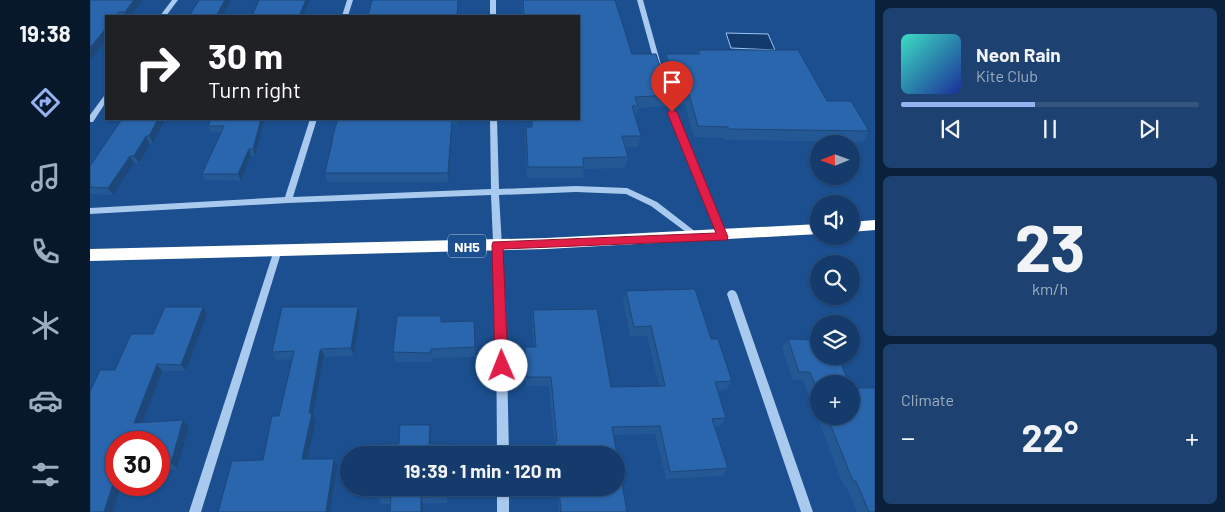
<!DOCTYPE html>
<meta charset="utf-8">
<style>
:root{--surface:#143b6b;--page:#1d4271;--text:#f1f3f6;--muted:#9dadc1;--line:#33557e;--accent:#95b2f1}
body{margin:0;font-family:Barlow,sans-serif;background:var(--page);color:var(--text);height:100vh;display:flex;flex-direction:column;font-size:19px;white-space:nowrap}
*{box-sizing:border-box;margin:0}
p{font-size:16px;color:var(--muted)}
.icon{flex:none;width:28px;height:28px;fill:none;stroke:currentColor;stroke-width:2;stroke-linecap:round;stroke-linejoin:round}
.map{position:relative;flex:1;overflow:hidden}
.details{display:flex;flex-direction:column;gap:8px;padding:8px;background:#0b203b;width:350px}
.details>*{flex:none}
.guide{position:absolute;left:15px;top:15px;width:475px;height:105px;border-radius:0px;box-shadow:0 1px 4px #0004,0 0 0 1px var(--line);background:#202124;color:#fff;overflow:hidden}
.needle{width:32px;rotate:269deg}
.fabs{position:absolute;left:720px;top:135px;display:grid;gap:10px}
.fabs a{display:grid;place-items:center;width:50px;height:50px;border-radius:50%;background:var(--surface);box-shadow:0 1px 4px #0004,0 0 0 1px var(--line);font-size:25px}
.speed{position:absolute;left:15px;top:431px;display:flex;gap:10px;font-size:25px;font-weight:700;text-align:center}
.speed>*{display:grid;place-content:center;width:65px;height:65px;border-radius:50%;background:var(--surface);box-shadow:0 1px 4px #0004,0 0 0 1px var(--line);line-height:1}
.speed .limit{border:8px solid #d22;background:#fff;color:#111}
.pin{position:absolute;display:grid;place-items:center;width:42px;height:42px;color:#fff;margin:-51px -21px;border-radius:50% 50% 50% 0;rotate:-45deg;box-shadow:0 0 5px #0007}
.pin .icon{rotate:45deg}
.me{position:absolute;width:55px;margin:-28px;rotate:359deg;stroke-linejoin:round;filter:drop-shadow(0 0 4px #0008)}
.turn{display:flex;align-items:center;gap:18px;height:105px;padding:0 20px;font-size:22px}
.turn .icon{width:65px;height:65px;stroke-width:2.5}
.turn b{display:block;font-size:35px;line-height:42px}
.big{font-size:38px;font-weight:700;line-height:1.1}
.details .card{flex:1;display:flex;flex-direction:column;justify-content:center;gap:8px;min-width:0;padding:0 18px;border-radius:8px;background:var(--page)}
.details .dial{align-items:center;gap:0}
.dial b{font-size:65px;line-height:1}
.song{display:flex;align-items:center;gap:15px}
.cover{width:60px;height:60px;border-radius:8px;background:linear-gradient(135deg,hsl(170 70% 55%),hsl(230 70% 35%))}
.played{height:5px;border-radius:2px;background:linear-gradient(90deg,var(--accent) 45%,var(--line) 45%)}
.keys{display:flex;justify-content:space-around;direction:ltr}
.heat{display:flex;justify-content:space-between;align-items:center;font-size:28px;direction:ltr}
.trip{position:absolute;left:250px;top:446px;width:285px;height:50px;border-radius:25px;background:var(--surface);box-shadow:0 1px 4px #0004,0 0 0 1px var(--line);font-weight:700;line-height:50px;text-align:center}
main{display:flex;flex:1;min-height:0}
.dock{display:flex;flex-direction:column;width:90px;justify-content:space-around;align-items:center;background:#08182b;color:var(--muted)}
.dock .icon{width:35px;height:35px}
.dock .on{color:var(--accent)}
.dock b{font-size:22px;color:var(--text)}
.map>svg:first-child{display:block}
</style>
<main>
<nav class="dock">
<b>19:38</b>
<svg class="icon on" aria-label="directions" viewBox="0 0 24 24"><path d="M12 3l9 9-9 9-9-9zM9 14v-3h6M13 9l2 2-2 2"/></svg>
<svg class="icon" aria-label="music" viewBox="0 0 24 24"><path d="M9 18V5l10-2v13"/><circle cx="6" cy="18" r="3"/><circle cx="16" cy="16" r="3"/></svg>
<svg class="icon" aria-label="phone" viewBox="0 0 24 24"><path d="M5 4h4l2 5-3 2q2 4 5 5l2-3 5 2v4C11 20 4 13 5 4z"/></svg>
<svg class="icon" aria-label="climate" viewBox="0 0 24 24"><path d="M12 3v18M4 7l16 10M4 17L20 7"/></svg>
<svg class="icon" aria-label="car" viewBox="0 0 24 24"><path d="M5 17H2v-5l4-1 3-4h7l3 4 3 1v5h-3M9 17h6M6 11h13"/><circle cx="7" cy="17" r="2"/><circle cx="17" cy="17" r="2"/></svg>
<svg class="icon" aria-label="filters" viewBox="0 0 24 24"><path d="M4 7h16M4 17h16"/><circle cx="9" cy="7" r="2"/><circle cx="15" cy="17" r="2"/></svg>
</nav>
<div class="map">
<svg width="785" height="512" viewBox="0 0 785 512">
<rect width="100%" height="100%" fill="#1b4f8f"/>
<polygon fill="#123a6d" stroke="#9cc4f0" points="636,33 678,34 685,50 641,48"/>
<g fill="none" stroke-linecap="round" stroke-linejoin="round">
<g fill="#a9c9ee" fill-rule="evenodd">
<polygon points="82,0 88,0 76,16 70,16"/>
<polygon points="257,0 263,0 258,16 252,16"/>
<rect x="400" y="0" width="6" height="16"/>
<polygon points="547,0 553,0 571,65 570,66 568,67 565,65"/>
<polygon points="16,95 16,102 3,122 0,122 0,115 14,96"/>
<polygon points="580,110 582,110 586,112 637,237 636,239 633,240 629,237 578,112"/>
<polygon points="220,119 227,119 203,197 401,189 400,119 407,119 409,189 486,186 537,188 567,202 611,236 610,238 604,238 561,206 536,194 486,192 409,195 416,313 419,455 407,455 406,313 401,195 198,203 0,214 0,208 195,197"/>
<polygon points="188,247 192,250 111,512 99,512 184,250"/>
<polygon points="642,290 645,291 647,294 723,512 711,512 637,294 639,291"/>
<rect x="407" y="488" width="12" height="24"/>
</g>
<g fill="#fff" fill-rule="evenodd">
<polygon points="785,220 785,230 761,232 761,222"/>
<polygon points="729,224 729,234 456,249 0,261 0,249 456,238"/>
</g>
</g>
<g fill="#245895">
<polygon points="0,0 53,0 41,16 16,16 16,40 0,61"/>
<polygon points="432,0 525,0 542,54 566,54 574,78 577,79 573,65 576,54 606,54 608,50 708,50 737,101 761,101 779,131 773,142 635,140 634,138 604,137 595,105 548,108 546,117 551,136 548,147 535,147 538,157 535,168 494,169 493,178 437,178 435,138 436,127 441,127 441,119 489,119 489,16 432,16"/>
<polygon points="32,119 78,119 76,122 74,122 63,144 60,144 49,163 44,163 23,195 0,194 0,166"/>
<polygon points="121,119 175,119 165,156 161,156 151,181 115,180 112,174 131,132 121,133 118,126"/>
<polygon points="248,119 368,119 367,124 362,124 358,182 237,182 235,173 243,141 242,138"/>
<polygon points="536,291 621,339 642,381 636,390 628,390 636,418 630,426 625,426 638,468 632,476 576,479 565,434 524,435 537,512 469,512 467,488 526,488 526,455 464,455 463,449 464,442 459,386 436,386 434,356 435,347 444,347 442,319 443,310 521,387 569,386 557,336 540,336 533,301"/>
<polygon points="117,314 96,371 72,371 52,422 93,420 99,427 87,469 69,470 69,442 26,442 23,512 25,370"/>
<polygon points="270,315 264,356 235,357 233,359 223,416 226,420 218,459 247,465 173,460 189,416 202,359 186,360 182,352"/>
<polygon points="351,316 352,322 385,347 386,357 342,358 342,362 305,362 303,352"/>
<polygon points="698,339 729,384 729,416 761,416 785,512 767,512 757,487 754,487 713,380 703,380 692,348"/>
<polygon points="359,488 358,503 291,504 288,497"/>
</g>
<g fill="#1d4779">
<polygon points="44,0 53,0 41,16 36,16 35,12"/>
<polygon points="135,0 141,0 133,16 126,16"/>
<polygon points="216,0 220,0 213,16 209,16"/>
<polygon points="16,28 16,40 0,61 0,48"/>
<polygon points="68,119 73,119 74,122 63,144 59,136"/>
<polygon points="171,119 175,119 165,156 163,149"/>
<polygon points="362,119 362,124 358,182 358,173"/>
<polygon points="56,136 60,144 49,163 44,156"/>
<polygon points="159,149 161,156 151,181 148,174"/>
<polygon points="40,156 44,163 23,195 18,188"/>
<polygon points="113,307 117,314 96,371 91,365"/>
<polygon points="268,307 270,315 264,356 261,348"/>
<polygon points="231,349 235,357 233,359 223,416 226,420 216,466 212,459 219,413 230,351"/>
<polygon points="67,364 72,371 50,429 44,423"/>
<polygon points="93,420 99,427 87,469 81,463"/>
<polygon points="340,425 341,433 340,452 339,444"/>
<polygon points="244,459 247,465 240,512 236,512"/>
<polygon points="26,474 26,485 31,485 23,512 14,512"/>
<polygon points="357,488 359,488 358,503 357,496"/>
<polygon points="331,497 333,504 333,512 331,512"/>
</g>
<g fill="#2a66ad" stroke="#1d4779">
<polygon points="0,0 44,0 35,12 28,12 25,16 16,16 16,28 0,48"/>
<polygon points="109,0 135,0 126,16 99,16"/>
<polygon points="169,0 216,0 209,16 162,16"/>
<polygon points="282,0 368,0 367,16 278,16"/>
<polygon points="433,0 525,0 542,54 566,54 574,78 579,79 582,76 576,54 610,54 608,50 708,50 737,101 761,101 779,131 639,129 638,127 608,126 599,94 545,97 548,106 542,106 551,136 532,136 538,157 493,158 494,167 438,167 436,127 442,127 442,119 489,119 489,16 434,16"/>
<polygon points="32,119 68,119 59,136 56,136 44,156 40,156 18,188 0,187 0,166"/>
<polygon points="121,119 171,119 163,149 159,149 148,174 112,174 134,126 118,126"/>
<polygon points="248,119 362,119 358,173 235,173 243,138 242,138"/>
<polygon points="605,289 621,339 628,339 642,381 625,382 636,418 622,419 638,468 580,472 570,426 522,427 537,512 471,512 469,488 526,488 526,455 466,455 465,441 467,441 461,377 437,377 435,347 446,347 443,310 507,309 521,387 575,386 561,326 544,327 536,291"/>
<polygon points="75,307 113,307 91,365 67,364 44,423 93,420 81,463 69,464 69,442 26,442 26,474 14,512 0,512 0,392 10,370 25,370 41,334 63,334"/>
<polygon points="192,307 268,307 261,348 231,349 230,351 219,413 222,413 212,459 244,459 236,512 128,512 142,461 173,460 182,416 189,416 204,351 182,352"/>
<polygon points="307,316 351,316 351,322 384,321 385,347 341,349 340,353 303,352"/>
<polygon points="698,339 729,340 729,356 748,356 759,384 729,384 729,395 720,372 709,372"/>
<polygon points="761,388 785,388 785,512 779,512 766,481 763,481 737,416 761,416"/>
<polygon points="310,425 340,425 339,444 359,444 358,455 293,455 294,444 309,444"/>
<polygon points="289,488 357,488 357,496 331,497 331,512 300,512 301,497 288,497"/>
</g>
<polygon fill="#e11d48" stroke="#92132f" points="582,110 587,112 638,237 637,240 413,249 418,366 416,370 412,372 407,370 405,366 402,245 403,242 626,233 577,112"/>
<g text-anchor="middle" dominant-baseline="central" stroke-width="5" stroke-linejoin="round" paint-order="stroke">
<rect fill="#1b4f8f" stroke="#bbcadd" stroke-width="1" x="358" y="234.5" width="38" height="23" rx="4"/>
<g font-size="14" font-weight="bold" fill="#fff">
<text x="377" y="246">NH5</text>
</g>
</g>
</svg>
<div class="fabs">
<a><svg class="needle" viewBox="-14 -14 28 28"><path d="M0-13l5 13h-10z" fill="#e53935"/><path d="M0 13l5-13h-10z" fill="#9dadc1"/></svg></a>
<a><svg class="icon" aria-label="sound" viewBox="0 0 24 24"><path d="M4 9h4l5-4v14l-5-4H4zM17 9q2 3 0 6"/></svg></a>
<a><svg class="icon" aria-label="search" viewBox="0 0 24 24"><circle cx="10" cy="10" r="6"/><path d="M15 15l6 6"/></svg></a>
<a><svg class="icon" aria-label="layers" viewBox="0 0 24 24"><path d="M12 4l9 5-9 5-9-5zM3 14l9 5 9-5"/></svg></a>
<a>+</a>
</div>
<div class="speed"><div class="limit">30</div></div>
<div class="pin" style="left:582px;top:112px;background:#d93025"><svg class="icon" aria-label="arrive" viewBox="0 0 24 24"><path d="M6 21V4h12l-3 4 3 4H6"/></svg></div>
<svg class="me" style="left:412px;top:366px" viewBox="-20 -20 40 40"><circle r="19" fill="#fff"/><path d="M0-13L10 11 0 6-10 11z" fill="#e11d48"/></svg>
<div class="trip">19:39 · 1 min · 120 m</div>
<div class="guide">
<div class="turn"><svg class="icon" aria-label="right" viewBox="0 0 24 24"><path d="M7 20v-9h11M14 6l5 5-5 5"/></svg><div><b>30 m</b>Turn right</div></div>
</div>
</div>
<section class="details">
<div class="card">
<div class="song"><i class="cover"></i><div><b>Neon Rain</b><p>Kite Club</p></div></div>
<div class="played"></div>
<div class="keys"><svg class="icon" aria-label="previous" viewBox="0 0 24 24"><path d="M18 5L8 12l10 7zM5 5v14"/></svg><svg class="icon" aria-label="pause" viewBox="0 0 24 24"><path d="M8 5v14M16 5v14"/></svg><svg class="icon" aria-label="next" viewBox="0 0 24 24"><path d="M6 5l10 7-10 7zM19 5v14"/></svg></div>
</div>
<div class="card dial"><b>23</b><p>km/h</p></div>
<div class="card"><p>Climate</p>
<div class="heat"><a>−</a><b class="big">22°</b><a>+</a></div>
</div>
</section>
</main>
